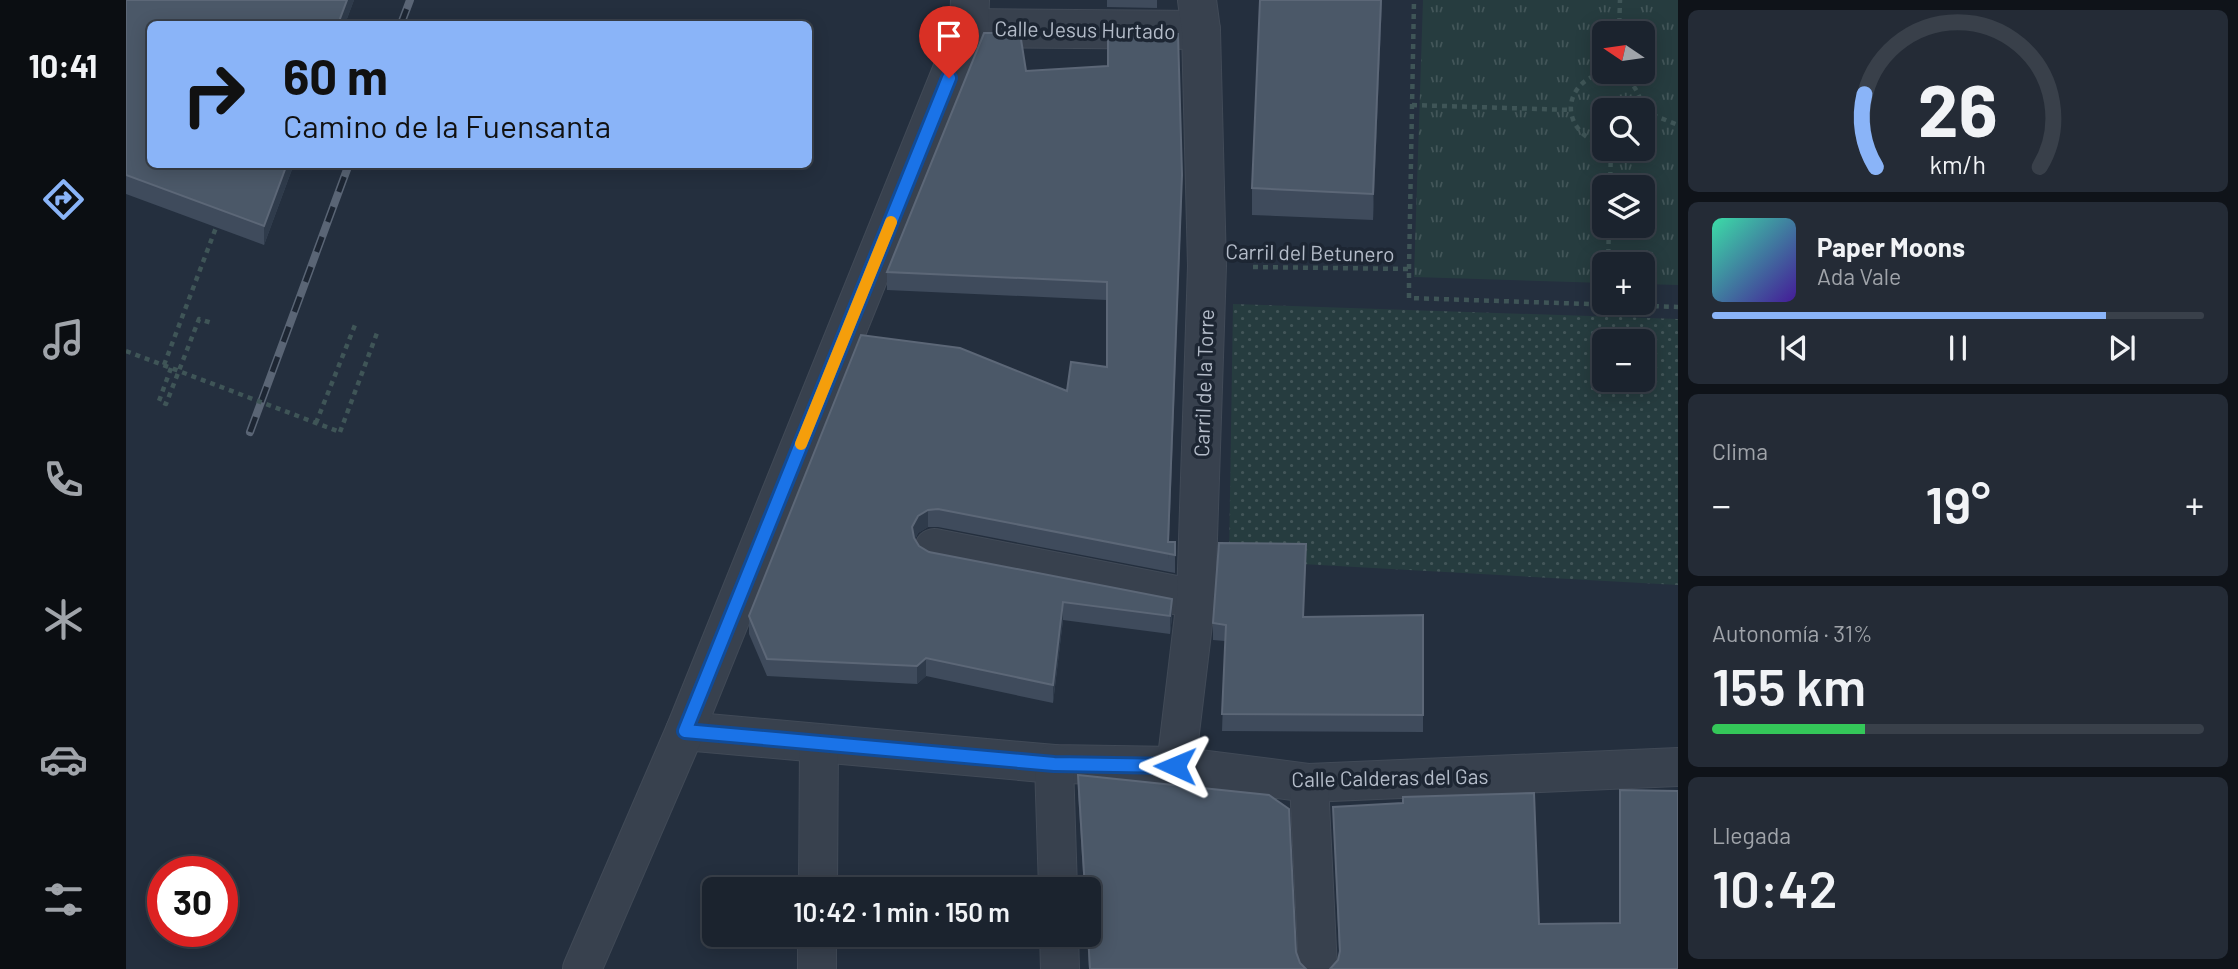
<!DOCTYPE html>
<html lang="es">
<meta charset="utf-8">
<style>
:root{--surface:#1b232e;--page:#242b36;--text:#f1f3f6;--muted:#a0a4aa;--line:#39404a;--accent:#8ab4f8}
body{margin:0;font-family:Barlow,sans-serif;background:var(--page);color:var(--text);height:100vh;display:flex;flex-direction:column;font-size:26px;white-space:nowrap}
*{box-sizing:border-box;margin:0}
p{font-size:23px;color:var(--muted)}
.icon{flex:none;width:38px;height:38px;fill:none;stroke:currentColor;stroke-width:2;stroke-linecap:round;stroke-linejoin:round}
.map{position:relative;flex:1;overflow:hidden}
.side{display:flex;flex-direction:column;gap:10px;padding:10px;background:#0f1319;width:560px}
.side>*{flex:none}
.guide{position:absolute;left:21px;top:21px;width:665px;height:147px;border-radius:10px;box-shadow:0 4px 18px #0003,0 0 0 2px var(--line);background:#8ab4f8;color:#111;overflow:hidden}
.needle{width:46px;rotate:283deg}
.tools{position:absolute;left:1466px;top:21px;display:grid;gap:14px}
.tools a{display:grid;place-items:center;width:63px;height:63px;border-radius:10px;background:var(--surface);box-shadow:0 4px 18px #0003,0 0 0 2px var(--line);font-size:35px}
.speed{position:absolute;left:21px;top:856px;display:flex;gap:14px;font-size:35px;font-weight:700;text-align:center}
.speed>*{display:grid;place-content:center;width:91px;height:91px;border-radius:50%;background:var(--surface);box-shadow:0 4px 18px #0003,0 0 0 2px var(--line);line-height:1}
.speed .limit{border:10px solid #d22;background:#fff;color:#111}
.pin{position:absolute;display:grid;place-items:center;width:60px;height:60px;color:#fff;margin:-72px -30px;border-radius:50% 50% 50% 0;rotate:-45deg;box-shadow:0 0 7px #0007}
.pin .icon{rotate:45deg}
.me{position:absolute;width:77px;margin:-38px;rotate:271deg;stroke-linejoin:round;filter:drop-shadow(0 0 5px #0008)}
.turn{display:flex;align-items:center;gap:24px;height:147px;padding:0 21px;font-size:32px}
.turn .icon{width:91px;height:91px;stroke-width:2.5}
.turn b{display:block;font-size:49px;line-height:60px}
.big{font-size:52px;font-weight:600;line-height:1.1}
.side .widget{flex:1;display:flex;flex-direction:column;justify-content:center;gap:10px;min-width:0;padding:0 24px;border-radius:10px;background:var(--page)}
.side .dial{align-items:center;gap:0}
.dial svg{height:182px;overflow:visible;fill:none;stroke:var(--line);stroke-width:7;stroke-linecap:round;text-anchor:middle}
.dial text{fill:var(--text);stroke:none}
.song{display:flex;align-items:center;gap:21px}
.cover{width:84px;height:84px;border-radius:10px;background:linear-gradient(135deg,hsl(160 70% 55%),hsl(260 70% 35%))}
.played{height:7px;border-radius:4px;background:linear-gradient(90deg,var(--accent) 80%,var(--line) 80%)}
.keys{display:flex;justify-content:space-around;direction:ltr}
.heat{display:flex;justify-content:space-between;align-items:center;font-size:38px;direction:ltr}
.charge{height:10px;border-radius:5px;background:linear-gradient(90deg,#34c759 31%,var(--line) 0)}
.trip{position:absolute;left:576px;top:877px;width:399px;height:70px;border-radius:10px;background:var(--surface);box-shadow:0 4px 18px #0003,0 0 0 2px var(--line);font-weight:600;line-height:70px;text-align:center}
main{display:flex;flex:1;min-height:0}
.dock{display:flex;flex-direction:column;width:126px;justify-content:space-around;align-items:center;background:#0b0e12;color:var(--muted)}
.dock .icon{width:49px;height:49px}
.dock .selected{color:var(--accent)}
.dock b{font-size:32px;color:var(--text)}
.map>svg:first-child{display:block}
</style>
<main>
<nav class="dock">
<b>10:41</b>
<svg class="icon selected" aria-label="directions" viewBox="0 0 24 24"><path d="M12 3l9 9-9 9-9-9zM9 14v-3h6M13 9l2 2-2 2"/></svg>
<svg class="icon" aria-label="music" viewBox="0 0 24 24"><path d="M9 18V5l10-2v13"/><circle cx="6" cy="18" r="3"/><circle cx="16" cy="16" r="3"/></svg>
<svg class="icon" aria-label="phone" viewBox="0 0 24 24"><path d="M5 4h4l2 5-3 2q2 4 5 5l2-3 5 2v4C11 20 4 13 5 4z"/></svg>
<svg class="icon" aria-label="climate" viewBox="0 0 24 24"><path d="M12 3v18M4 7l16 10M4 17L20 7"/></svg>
<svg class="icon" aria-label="car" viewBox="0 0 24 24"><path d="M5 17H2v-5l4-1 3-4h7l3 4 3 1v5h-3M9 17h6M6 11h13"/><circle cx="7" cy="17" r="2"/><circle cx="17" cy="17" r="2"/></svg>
<svg class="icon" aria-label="filters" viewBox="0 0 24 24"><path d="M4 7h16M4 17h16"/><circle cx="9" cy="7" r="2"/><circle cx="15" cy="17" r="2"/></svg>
</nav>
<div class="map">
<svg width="1552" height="969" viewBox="0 0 1552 969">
<defs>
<pattern id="grass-dots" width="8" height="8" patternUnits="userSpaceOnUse" patternTransform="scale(1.75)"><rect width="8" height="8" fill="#263c3f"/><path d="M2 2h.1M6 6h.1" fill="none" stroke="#435659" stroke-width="1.8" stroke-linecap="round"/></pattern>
<pattern id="park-tufts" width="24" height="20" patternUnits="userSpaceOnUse" patternTransform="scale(1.75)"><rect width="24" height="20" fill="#263c3f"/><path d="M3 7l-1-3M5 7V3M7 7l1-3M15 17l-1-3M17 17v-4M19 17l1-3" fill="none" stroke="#435659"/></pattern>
</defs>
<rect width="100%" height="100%" fill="#242f3e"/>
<path fill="url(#grass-dots)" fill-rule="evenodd" d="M1107,304l445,15v266l-449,-25zM1479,341h38v39h-38z"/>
<path fill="url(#park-tufts)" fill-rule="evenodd" d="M1297,0h255v285l-35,-1v-20h-38v19l-191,-6zM1479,33h38v39h-38zM1479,110h38v39h-38zM1479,187h38v39h-38z"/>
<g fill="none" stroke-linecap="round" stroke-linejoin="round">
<g stroke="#414a57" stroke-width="40">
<polyline id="pedestrian" points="808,548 1070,599"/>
</g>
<g stroke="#414a57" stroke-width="40">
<g id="minor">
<polyline points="843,28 1075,30"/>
<polyline points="559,731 928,764 1050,766 1183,783 1552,767"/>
<polyline points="928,764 932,889"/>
<polyline points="1050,766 1070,599 1081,266 1075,30 1071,0"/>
<polyline points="1183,783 1192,969"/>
<polyline points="692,889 693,744"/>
<polyline points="933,934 934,969"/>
<polyline points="456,969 559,731 843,28 844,0"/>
<polyline points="691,969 691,934"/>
</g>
</g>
<g stroke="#3f5557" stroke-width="4.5" stroke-dasharray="5 5" stroke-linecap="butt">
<polyline points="1493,33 1494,0"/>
<polyline points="1286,105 1445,110"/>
<polyline points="1517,111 1552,125"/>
<path d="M1479,143c-12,-1 -21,-6 -28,-16 -29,-43 53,-88 66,-17"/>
<polyline points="1484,187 1485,149"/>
<polyline points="1482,264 1483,226"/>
<polyline points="1127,267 1283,269 1283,298 1552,307"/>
<polyline points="1283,269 1288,0"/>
<polyline points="38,365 91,225"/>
<polyline points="45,368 33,401 40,404 73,319 86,323"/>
<polyline points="190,423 229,325"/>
<polyline points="214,432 251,333"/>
</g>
<use href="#pedestrian" stroke="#38414e" stroke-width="38"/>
<use href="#minor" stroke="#38414e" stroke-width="38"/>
<g stroke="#5a6575" stroke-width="8">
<g id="rail">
<polyline points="275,24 284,0"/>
<polyline points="124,432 223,164"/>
</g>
</g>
<use href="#rail" stroke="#1d2633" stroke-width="5" stroke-dasharray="16" stroke-linecap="butt"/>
<polyline stroke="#3f5557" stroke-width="4.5" stroke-dasharray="5 5" stroke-linecap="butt" points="0,351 214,432"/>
</g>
<g fill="#3f4b5c">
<polygon points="0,0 228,0 219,24 24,24 24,164 168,164 138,245 0,194"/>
<polygon points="981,0 1031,0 1031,8 981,7"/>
<polygon points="1134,0 1256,0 1247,220 1126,215 1126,188"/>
<polygon points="900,71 1056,192 1043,542 1049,542 1049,573 812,527 802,527 792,533 789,540 793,546 803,552 1046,617 1044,634 937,620 927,703 800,676 791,684 641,676 623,634 623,616 981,367 981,300 761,290 761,272"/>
<polygon points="1180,560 1177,617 1297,615 1297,732 1096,731 1099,641 1087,640 1087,623"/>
<polygon points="952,775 1170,952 1174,963 1180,969 963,969 961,934 962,934 962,889 958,889 952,793"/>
<polygon points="1207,807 1413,924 1494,923 1552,969 1212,960 1213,954"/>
</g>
<g fill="#2f3b4b">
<polygon points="221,0 228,0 219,24 212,24"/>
<polygon points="1255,0 1256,0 1247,220 1247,194"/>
<polygon points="161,164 168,164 138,245 138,226"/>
<polygon points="1056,175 1056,192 1042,560 1042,542"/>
<polygon points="802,510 802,527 792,533 786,545 786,527 792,516"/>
<polygon points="1046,599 1046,617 1044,634 1044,616"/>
<polygon points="937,602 937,620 927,703 927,685"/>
<polygon points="800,658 800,676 791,684 791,666"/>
</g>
<g fill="#4b5868" stroke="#5c6777" stroke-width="2">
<polygon points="0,0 221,0 212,24 24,24 24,164 161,164 138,226 0,175"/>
<polygon points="1134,0 1255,0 1247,194 1126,188"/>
<polygon points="858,33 894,33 900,71 982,66 982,33 1052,34 1056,175 1042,542 1049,542 1049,555 812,509 802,510 792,516 786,527 788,538 793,546 803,552 1046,599 1044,616 937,602 927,685 800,658 791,666 641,659 623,616 735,335 834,348 941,391 945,362 981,367 981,282 761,272"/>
<polygon points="1093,543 1180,544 1177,617 1297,615 1297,715 1096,714 1100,625 1087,623"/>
<polygon points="952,775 1143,795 1163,809 1170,952 1174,963 1180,969 964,969 962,934 962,889 959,889"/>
<polygon points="1494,790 1552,791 1552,969 1204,969 1212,960 1214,951 1207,807 1277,803 1277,797 1408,793 1413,924 1494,923"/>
</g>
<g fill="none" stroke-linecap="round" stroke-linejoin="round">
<g stroke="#114b97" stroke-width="18">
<polyline id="route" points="823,78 559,731 928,764 1049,766"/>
</g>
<use href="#route" stroke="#1a73e8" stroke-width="12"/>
<polyline stroke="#f59e0b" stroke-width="12" points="675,444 765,222"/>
</g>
<g text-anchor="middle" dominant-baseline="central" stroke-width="7" stroke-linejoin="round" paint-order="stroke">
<g font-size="21" fill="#b4bcc9" stroke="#1d2633">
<text transform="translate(959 29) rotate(1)">Calle Jesus Hurtado</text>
<text transform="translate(1184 252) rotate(1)">Carril del Betunero</text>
<text transform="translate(1077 383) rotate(-88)">Carril de la Torre</text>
<text transform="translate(1264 777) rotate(-1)">Calle Calderas del Gas</text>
</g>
</g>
</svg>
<div class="tools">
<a><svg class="needle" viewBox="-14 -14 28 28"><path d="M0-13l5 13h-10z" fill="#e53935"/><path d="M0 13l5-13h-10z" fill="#a0a4aa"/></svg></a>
<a><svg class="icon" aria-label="search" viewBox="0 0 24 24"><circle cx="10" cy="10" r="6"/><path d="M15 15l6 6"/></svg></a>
<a><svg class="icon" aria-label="layers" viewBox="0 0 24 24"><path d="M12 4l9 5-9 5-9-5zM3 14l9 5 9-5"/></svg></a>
<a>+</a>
<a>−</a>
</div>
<div class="speed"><div class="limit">30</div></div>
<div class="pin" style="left:823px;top:78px;background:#d93025"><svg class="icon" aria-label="arrive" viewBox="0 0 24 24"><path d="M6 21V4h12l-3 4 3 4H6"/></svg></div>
<svg class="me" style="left:1049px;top:766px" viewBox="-20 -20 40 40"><path d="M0-17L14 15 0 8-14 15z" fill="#1a73e8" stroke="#fff" stroke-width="4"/></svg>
<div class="trip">10:42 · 1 min · 150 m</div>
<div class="guide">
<div class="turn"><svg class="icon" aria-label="right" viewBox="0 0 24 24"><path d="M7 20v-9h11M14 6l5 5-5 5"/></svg><div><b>60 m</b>Camino de la Fuensanta</div></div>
</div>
</div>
<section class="side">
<div class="widget dial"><svg viewBox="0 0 100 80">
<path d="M14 69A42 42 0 1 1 86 69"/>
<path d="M14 69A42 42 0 0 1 9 37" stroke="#8ab4f8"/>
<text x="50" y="56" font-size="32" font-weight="700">26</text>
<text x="50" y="72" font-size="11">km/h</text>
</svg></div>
<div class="widget">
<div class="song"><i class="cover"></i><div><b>Paper Moons</b><p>Ada Vale</p></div></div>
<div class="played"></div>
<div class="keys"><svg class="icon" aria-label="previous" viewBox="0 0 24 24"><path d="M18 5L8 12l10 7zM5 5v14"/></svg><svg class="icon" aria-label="pause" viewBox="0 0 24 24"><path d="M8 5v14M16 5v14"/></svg><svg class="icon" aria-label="next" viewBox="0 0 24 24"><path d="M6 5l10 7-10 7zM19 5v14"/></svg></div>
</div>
<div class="widget"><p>Clima</p>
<div class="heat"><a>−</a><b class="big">19°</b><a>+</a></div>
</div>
<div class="widget"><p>Autonomía · 31%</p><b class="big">155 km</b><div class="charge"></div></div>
<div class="widget"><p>Llegada</p><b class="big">10:42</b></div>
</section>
</main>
